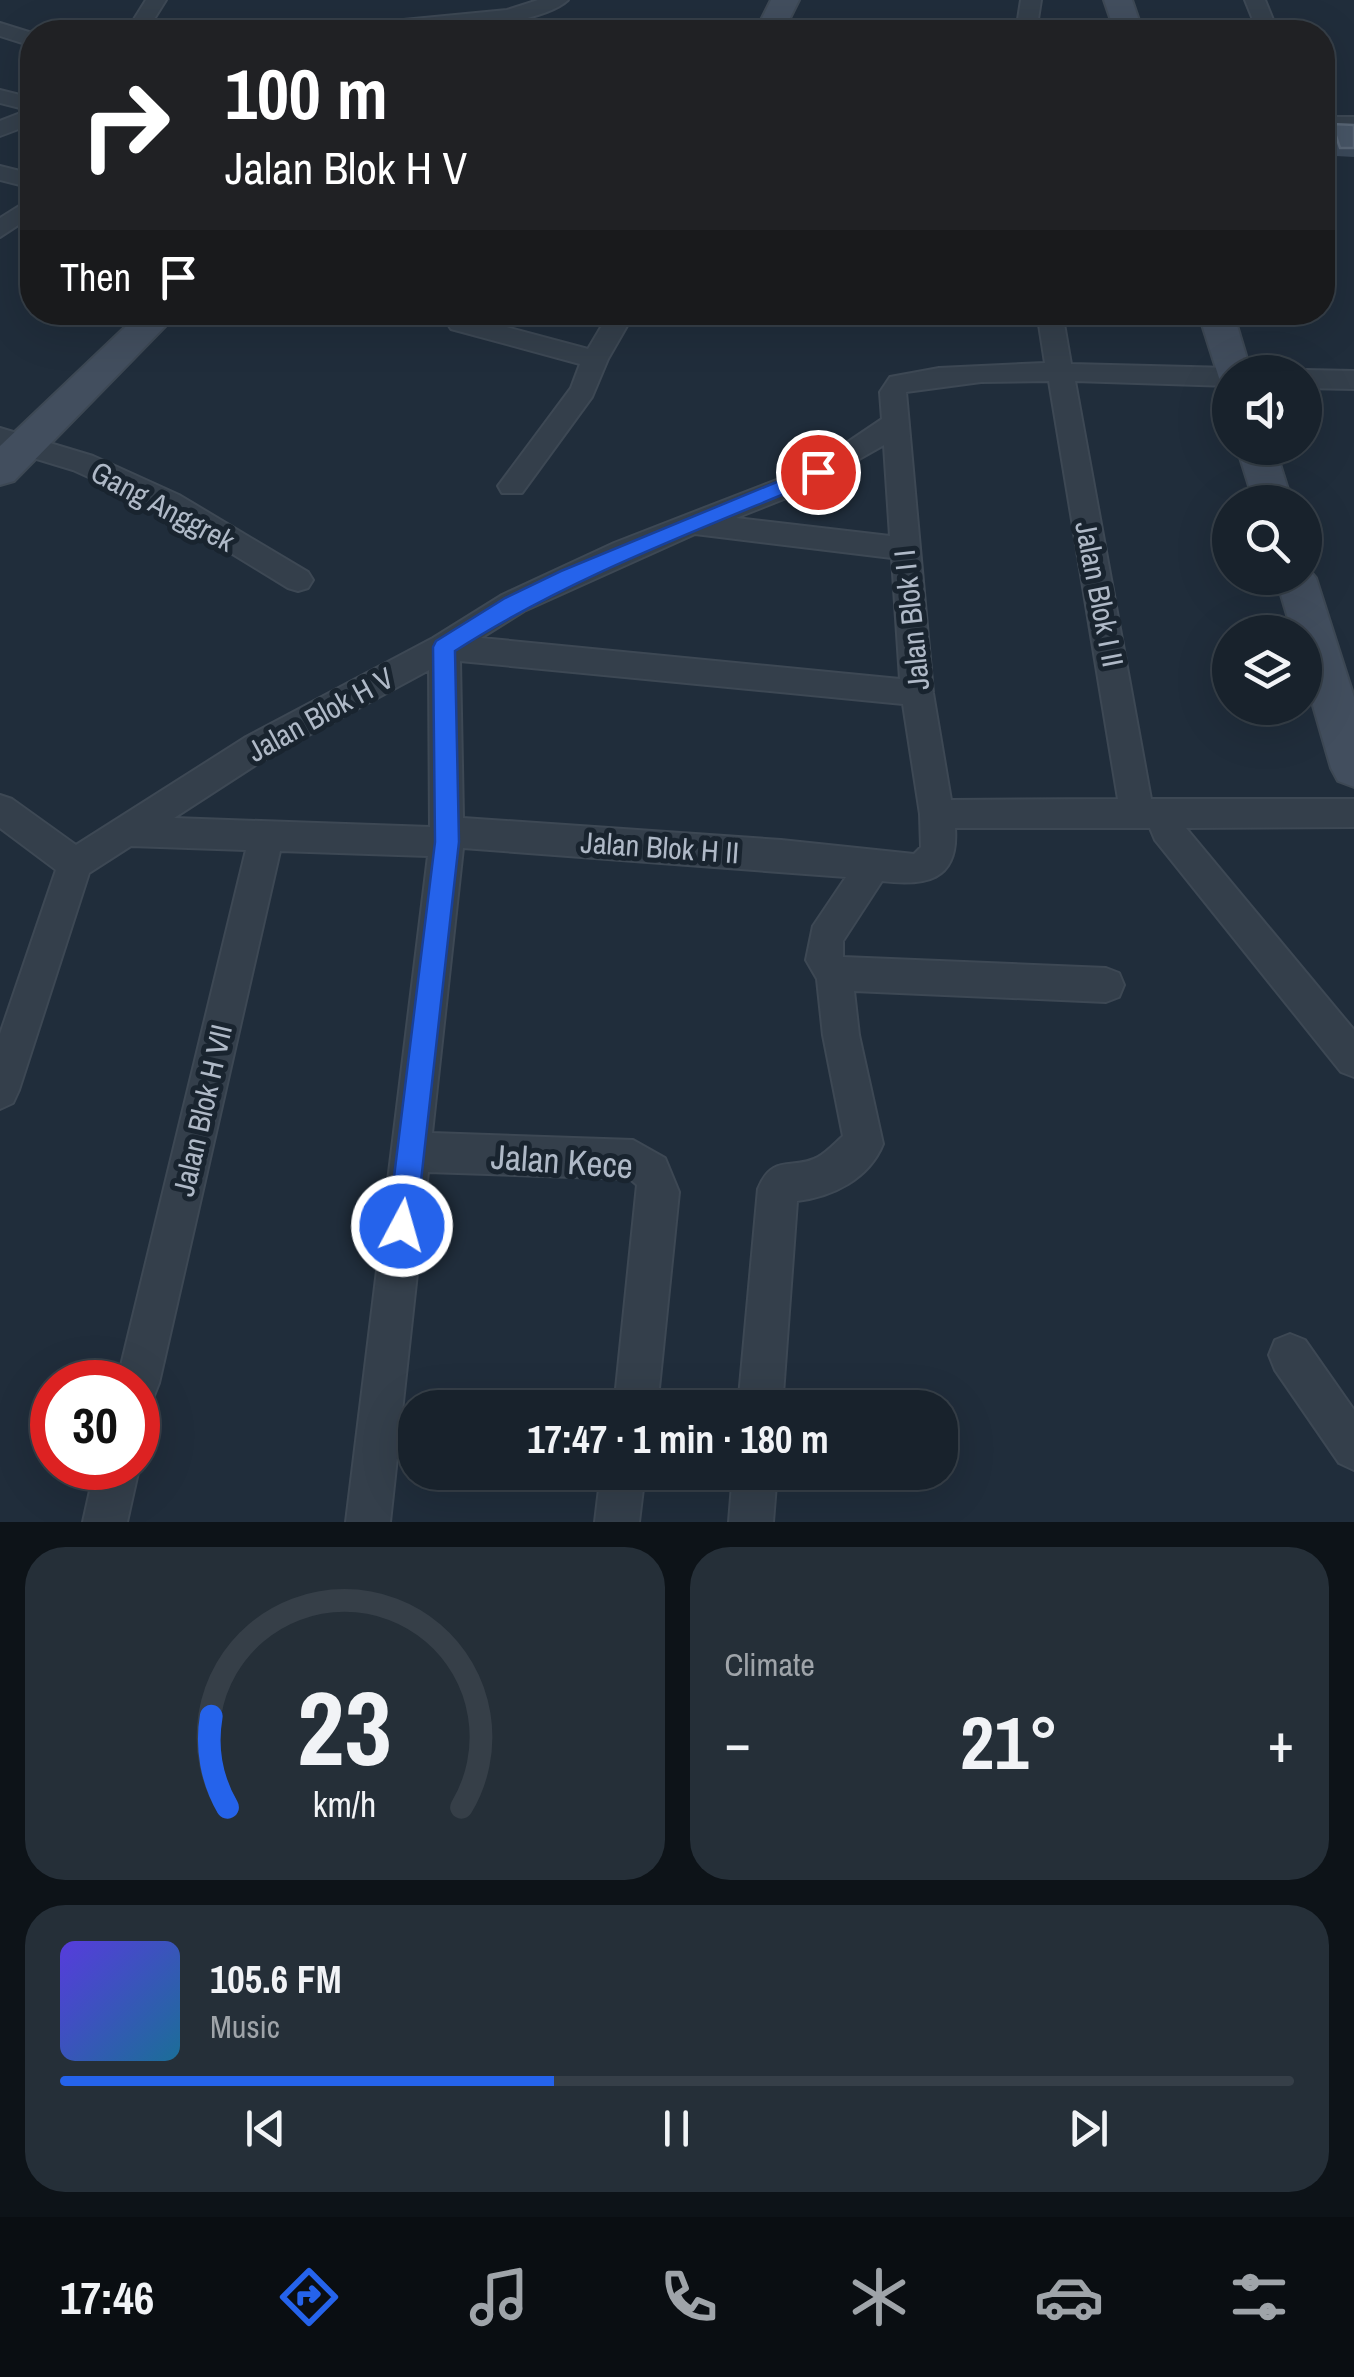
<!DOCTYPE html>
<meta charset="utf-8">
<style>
:root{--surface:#18222c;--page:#252f38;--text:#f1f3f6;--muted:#9fa4a9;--line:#363f48;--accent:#2563eb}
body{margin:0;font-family:"Archivo Narrow",sans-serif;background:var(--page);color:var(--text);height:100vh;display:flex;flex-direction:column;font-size:38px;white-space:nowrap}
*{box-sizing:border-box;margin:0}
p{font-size:32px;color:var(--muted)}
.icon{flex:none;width:55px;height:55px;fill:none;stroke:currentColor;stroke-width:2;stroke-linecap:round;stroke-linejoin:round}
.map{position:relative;height:1522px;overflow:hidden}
.side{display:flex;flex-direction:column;gap:25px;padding:25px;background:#0d1318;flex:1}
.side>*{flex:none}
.top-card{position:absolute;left:20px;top:20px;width:1315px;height:305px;border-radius:40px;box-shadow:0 10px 40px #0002,0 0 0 2px var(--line);background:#202124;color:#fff;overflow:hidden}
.controls{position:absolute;left:1212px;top:355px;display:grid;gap:20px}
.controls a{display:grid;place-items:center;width:110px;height:110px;border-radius:50%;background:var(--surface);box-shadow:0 10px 40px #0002,0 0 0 2px var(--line);font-size:50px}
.speed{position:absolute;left:30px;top:1360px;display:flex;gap:20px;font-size:50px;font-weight:700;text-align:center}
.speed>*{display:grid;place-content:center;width:130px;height:130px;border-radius:50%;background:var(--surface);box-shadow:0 10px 40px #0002,0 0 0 2px var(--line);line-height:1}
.speed .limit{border:15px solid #d22;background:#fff;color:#111}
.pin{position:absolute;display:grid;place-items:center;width:85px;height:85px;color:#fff;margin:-42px;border:5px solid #fff;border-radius:50%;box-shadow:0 2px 10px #0007}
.me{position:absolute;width:110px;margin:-55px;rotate:6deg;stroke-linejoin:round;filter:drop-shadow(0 0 8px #0008)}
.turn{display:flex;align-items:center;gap:35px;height:210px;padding:0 40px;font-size:45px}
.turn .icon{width:130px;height:130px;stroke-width:2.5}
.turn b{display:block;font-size:70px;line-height:85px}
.then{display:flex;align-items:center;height:95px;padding:0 40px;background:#0003;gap:20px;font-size:38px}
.big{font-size:75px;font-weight:700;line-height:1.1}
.side .widget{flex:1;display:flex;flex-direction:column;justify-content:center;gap:15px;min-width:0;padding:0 35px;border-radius:40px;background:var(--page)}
.side .dial{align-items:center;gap:0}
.dial svg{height:260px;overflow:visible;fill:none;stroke:var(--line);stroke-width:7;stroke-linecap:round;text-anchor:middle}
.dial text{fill:var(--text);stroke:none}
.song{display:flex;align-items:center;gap:30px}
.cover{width:120px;height:120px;border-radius:15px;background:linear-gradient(135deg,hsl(250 70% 55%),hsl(200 70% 35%))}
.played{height:10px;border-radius:5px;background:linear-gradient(90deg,var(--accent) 40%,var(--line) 40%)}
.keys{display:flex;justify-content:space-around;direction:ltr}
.heat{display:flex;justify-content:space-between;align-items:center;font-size:55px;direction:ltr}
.side .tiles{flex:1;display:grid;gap:25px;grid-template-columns:1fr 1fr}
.widget:last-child{grid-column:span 2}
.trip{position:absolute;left:398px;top:1390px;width:560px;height:100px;border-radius:40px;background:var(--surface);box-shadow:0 10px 40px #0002,0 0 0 2px var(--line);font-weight:700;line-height:100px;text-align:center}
.tabs{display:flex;height:160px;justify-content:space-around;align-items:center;background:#0a0e12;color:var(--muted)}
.tabs .icon{width:70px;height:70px}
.tabs .active{color:var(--accent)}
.tabs b{font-size:45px;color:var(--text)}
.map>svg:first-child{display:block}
</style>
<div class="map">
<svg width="1354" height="1522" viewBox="0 0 1354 1522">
<rect width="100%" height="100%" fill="#202d3b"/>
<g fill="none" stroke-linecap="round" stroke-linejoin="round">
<g stroke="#3d4854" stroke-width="4">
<g id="street">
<polygon points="146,0 166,0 146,32 126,32"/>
<path d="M538,0h30c-34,32 -189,35 -237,32l10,-6 166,-16z"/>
<polygon points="1021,0 1041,0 1036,32 1016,32"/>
<polygon points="1245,0 1265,0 1278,32 1258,32"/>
<polygon points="0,23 32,33 32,46 0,36"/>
<polygon points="0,90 32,98 32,124 0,136 0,121 28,110 0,103"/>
<rect x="1322" y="117" width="32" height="14"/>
<polygon points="0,166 32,174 32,188 0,180"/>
<polygon points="32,198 32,216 0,237 0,218"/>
<polygon points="440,312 466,312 469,317 588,349 610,312 635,312 608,359 592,397 522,493 502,493 498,486 571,388 580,364 451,329"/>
<path d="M1037,312h25l9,52 159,4 10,4h-10v14l-155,-5 76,418h203v28l-168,1 168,202v47l-13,-5 -186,-232 -5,-12h-195c4,54 -31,58 -73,53l-39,60v16l263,11 13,5 5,12 -5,12 -13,5 -252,-11 5,44 24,109c-14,35 -51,53 -86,57l-15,207h-44l20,-219c15,-37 35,-18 60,-32 9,-5 17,-14 25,-21l-20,-101 -6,-56 -11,-19 7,-34 33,-49 -383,-29 -31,285 201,7 32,18 14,34 -22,216h-43l23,-223 -7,-6 -202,-7 -38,350h-44l82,-666 -148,-5 -121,532 -6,15 -15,6v-22h-21l129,-532 -115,-4 -42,27 -70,217 -6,13 -13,6v-75l56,-164 -56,-42v-33l12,4 64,46 170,-108 187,-99 69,-43 112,-52 165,-64 57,-29 46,-31 -2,-27 10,-15 49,-9 106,-5zM1049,381l69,418 -167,1 -18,-107 -27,-301 75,-10zM884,445l6,91 -154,-18 63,-25zM695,534l197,24 8,121 -419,-41 43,-27zM460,661l443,43 17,110 1,33 -7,7 -133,-14 -318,-22zM429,670l1,157 -256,-9 94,-61z"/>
<polygon points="1305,370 1354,371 1354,389 1305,388 1305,372 1296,372"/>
<polygon points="0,428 93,456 179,495 308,572 313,580 308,588 298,591 288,588 159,509 73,470 0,448"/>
<polygon points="1290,1334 1305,1340 1354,1410 1354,1470 1339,1463 1275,1370 1269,1355 1275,1340"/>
<polygon points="138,1464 139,1468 127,1522 83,1522 95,1468 138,1468"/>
<polygon points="601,1472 645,1472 639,1522 595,1522"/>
<polygon points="733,1472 777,1472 773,1522 729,1522"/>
</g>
</g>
<g stroke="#3d4854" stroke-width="4">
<g id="secondary">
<polygon points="771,0 799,0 783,32 755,32"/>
<polygon points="1104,0 1132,0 1143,32 1115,32"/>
<polygon points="141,312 179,312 14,481 0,485 0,446"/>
<polygon points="1198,312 1233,312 1251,372 1230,372 1230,383 1220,381"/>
<polygon points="1237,448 1275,448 1292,502 1254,502"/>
<polygon points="1305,565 1316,578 1354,697 1354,787 1338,781 1331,768 1305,678 1305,632 1292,632 1276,578 1305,578"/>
</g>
</g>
<use href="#street" fill="#343f4b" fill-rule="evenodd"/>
<use href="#secondary" fill="#424e5e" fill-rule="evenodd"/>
</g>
<polygon fill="#3b495a" points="1332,124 1354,125 1354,157 1336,156 1329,133"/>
<polygon fill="#475566" stroke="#586575" stroke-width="2.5" points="1332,124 1354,125 1354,148 1340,148"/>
<path fill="#2563eb" stroke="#184099" stroke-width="2.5" d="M818,465l10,7 -3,5c-126,53 -255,100 -370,174l4,191 -43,384 -4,10 -10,4 -10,-4 -4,-10 47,-384 -2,-195 3,-6 69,-43 56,-27z"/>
<g text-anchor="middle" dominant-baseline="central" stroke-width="10" stroke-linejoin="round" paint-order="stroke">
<g font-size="30" fill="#afb9c7" stroke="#19242f">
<text transform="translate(163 506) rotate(28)">Gang Anggrek</text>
<text transform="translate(1100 594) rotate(79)">Jalan Blok I II</text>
<text transform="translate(911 620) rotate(-96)">Jalan Blok I I</text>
<text transform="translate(320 714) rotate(-29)">Jalan Blok H V</text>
<text transform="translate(660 847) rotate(4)">Jalan Blok H II</text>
<text transform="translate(202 1110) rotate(-77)">Jalan Blok H VII</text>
</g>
<g font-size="35" fill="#afb9c7" stroke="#19242f">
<text transform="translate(562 1161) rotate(4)">Jalan Kece</text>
</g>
</g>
</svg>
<div class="controls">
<a><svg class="icon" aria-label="sound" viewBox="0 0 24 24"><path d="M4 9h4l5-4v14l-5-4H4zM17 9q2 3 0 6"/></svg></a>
<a><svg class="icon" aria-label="search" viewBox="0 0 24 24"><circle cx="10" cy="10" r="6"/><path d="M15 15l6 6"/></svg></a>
<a><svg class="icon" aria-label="layers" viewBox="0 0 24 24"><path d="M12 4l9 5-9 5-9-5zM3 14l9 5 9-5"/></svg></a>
</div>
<div class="speed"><div class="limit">30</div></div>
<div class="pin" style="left:818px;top:472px;background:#d93025"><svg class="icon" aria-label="arrive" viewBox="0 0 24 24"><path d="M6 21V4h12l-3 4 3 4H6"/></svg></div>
<svg class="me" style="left:402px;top:1226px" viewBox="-20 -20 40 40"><circle r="17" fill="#2563eb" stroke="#fff" stroke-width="3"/><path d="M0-11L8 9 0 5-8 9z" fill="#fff"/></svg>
<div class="trip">17:47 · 1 min · 180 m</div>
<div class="top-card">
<div class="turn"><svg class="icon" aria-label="right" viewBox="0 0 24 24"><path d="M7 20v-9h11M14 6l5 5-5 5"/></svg><div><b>100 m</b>Jalan Blok H V</div></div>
<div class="then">Then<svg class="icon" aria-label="arrive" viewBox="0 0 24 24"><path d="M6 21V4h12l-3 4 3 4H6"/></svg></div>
</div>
</div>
<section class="side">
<div class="tiles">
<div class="widget dial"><svg viewBox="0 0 100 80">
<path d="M14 69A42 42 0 1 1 86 69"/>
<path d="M14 69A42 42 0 0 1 9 41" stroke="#2563eb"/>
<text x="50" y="56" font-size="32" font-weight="700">23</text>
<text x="50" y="72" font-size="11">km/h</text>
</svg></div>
<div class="widget"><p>Climate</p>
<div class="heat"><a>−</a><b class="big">21°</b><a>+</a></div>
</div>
<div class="widget">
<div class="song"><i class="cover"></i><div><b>105.6 FM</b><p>Music</p></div></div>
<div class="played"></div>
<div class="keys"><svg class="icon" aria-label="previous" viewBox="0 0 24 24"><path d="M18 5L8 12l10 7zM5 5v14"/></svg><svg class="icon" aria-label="pause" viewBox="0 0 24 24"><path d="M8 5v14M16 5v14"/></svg><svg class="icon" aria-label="next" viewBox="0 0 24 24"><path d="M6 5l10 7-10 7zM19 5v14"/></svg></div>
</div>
</div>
</section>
<nav class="tabs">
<b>17:46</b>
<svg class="icon active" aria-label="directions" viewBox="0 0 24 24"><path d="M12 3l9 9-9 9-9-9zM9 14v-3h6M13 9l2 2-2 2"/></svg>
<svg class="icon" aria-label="music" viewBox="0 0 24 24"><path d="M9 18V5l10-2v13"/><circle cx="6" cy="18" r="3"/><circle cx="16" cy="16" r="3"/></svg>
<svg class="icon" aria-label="phone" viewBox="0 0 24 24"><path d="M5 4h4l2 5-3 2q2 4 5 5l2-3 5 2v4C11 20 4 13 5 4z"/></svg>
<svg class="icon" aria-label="climate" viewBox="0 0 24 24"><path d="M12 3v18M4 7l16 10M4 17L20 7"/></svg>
<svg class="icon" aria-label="car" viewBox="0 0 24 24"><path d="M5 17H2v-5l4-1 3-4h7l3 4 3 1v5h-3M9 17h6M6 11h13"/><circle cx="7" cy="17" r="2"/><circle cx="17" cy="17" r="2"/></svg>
<svg class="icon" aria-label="filters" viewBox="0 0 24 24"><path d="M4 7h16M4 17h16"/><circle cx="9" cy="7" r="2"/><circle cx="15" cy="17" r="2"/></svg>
</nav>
